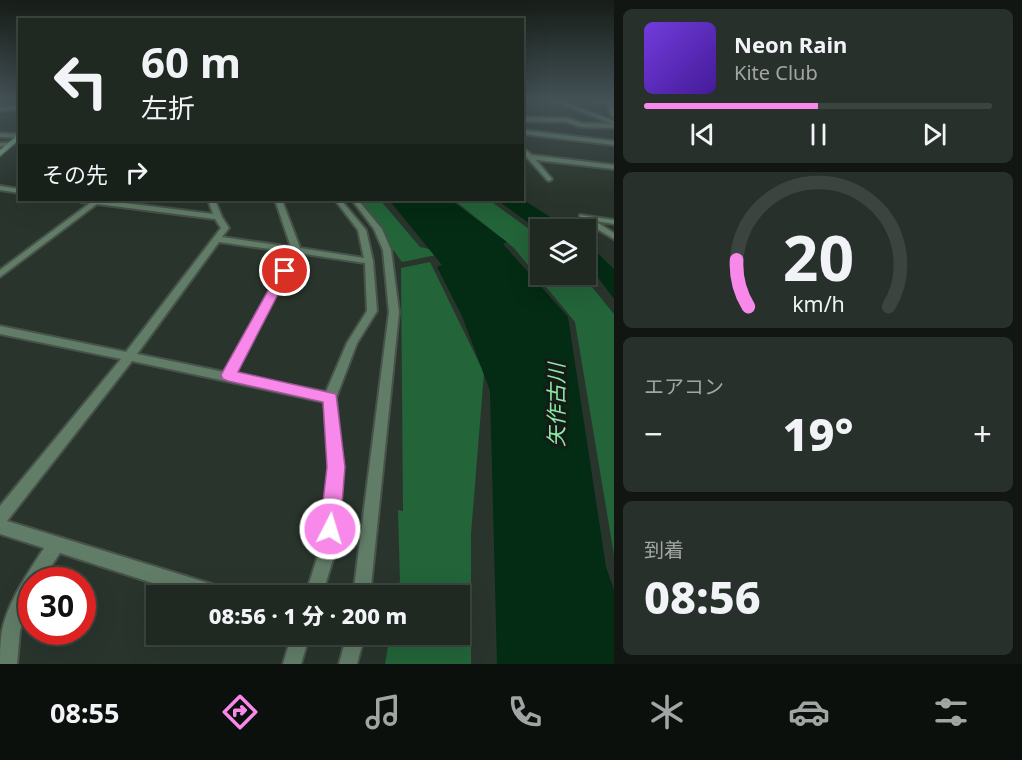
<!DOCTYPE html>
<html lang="ja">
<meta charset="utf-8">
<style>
:root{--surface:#1f2821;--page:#27302a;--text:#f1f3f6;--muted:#a1a6a5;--line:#3c443f;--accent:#f888ea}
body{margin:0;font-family:"Noto Sans","Noto Sans JP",sans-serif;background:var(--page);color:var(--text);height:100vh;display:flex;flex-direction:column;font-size:22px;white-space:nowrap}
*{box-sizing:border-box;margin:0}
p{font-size:20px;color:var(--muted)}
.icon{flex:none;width:33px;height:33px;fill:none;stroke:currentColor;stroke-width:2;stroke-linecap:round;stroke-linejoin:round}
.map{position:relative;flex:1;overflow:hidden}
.panel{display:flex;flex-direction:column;gap:9px;padding:9px;background:#111612;width:408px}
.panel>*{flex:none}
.guide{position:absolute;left:18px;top:18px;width:506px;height:183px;border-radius:0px;box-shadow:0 6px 24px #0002,0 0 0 2px var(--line);background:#1f2821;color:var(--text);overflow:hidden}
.buttons{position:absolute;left:530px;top:219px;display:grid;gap:12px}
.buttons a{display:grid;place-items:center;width:66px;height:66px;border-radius:0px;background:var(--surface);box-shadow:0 6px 24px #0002,0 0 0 2px var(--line);font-size:30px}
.speed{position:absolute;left:18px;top:567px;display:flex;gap:12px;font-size:30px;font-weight:700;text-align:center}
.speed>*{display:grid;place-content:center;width:78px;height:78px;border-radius:50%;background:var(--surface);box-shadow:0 6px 24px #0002,0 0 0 2px var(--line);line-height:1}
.speed .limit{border:9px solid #d22;background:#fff;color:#111}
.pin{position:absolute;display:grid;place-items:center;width:51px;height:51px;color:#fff;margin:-26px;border:3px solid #fff;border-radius:50%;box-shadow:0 2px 6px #0007}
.me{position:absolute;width:66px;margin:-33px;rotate:5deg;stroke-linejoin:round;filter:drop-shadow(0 0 4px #0008)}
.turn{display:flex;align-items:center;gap:21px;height:126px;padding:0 24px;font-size:27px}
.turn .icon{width:78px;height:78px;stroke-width:2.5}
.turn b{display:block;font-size:42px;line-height:51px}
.then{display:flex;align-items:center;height:57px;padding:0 24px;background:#0003;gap:12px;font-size:22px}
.big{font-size:45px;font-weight:800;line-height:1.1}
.panel .tile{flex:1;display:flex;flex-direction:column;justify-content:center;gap:9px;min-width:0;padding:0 21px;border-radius:9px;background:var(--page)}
.panel .dial{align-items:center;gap:0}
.dial svg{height:156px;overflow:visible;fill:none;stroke:var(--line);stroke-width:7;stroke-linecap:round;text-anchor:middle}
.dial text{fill:var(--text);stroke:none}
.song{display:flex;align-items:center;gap:18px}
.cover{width:72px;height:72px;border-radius:9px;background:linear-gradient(135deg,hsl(260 70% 55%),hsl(260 70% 35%))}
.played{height:6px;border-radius:3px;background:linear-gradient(90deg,var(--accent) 50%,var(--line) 50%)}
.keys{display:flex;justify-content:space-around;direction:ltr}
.heat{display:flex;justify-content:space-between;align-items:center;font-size:33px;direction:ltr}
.trip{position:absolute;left:146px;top:585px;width:324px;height:60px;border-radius:0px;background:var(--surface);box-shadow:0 6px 24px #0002,0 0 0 2px var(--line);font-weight:800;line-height:60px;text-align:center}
.tabs{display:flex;height:96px;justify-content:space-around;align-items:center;background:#0c100d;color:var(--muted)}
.tabs .icon{width:42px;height:42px}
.tabs .on{color:var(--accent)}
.tabs b{font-size:27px;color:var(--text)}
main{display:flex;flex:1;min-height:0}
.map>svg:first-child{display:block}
</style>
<main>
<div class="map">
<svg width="614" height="664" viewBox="0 0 614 664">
<rect width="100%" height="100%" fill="#29352c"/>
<g fill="#236439">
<polygon points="357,200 380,200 420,247 446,253 402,262"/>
<polygon points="454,200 489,200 540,237 540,274 582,275 614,314 614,555 575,322 514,248"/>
<polygon points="430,262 484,373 471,534 471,664 385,664 390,635 459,634 459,596 397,595 400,580 398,510 403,511 401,268"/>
</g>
<g fill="#042b13">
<polygon points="522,199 569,229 540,231 497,200"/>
<polygon points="389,200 451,200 507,242 503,244 568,317 606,567 614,590 614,664 497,664 490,391 462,316 437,267 442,265"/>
<polygon points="585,241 614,269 614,299 590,267 585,263"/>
</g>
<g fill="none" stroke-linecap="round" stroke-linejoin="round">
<g stroke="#475249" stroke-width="4">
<g id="street">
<polygon points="552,100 557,100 614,121 614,128 581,127 566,122 522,121 522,117 567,118 582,123 613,124"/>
<polygon points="592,100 610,100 614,109 614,117 611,115 607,104"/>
<polygon points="20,106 20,109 0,111 0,107"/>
<polygon points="522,130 614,141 614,145 522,134"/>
<polygon points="0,133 20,134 20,138 0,137"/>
<polygon points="0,143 12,142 15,144 0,147"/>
<polygon points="522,147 532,155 614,165 614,169 536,160 552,179 549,181 547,180 522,152"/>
<polygon points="0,186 20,189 20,193 0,190"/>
<path d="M81,200h20l112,14 -5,-14h7l7,17 7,11 -7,9 69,10 -16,-47h7l18,48 64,10 -6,-28 -23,-30h6l25,30 7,31 4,50 -20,32 -21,55 7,69 -7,82 -14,47h-17l15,-47 9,-82 -5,-65 -192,-41 -125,160 214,66 6,3 2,6h-36l-133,-43 -18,27h-10v21l-8,14 -4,16 -3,33h-17c0,-11 0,-22 2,-33 6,-30 26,-58 42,-83l-44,-14v-28l121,-147 -121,-25v-8l126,26 95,-124 -6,-9 -118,-15 -97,73v-7l90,-67 -9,-1zM219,242l72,10 -67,120 -87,-18zM298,253l67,10 2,48 -20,32 -21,49 -92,-18z"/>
<polygon points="352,200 358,200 382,229 391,250 399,312 370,596 353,596 389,312 383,250 374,229"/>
<polygon points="580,215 614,220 614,224 595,221 614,233 614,239 580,219"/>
<polygon points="292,634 310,634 301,664 283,664"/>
<polygon points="347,634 365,634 357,664 339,664"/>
</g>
</g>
<g stroke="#475249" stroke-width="3">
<polygon id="secondary" points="20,133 20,139 0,156 0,150"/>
</g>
<use href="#street" fill="#617d68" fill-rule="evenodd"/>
<use href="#secondary" fill="#7ba886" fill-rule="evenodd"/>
</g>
<linearGradient id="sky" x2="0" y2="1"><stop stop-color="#171d18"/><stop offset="0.52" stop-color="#435156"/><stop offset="1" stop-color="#435156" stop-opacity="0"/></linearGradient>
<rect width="614" height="193" fill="url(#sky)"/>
<polygon fill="#f888ea" stroke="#a15898" stroke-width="1.5" points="285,267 290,271 238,372 336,394 345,467 340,529 337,536 330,539 323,536 320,529 327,467 323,402 228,381 223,379 221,375 279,271"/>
<g text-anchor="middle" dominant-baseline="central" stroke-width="6" stroke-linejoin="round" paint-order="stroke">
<g font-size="21" font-style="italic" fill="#8beba6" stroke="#161b17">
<text transform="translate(556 405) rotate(-90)">矢作古川</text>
</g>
</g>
</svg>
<div class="buttons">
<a><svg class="icon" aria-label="layers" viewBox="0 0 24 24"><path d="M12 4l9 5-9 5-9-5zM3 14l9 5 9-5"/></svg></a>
</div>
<div class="speed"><div class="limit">30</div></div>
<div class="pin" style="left:285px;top:271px;background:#d93025"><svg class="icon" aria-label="arrive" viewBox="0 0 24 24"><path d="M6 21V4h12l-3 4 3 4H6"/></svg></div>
<svg class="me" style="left:330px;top:529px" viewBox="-20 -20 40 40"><circle r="17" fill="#f888ea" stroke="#fff" stroke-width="3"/><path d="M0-11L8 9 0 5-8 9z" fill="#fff"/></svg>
<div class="trip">08:56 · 1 分 · 200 m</div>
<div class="guide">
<div class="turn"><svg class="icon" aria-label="left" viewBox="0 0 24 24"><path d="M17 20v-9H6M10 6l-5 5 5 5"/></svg><div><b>60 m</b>左折</div></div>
<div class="then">その先<svg class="icon" aria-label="right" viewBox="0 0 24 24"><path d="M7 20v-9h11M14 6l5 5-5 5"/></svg></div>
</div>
</div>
<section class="panel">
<div class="tile">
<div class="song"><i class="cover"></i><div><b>Neon Rain</b><p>Kite Club</p></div></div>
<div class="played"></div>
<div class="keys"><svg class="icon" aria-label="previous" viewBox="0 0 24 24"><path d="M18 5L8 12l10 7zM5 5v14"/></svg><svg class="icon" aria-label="pause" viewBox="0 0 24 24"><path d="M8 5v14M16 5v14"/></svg><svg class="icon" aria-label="next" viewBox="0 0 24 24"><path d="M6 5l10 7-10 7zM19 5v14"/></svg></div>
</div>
<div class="tile dial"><svg viewBox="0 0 100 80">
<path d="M14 69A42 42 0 1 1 86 69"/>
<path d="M14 69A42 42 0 0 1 8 45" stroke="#f888ea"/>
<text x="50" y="56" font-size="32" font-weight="700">20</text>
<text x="50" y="72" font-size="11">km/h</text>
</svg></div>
<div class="tile"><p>エアコン</p>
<div class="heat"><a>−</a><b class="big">19°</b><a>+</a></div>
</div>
<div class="tile"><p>到着</p><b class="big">08:56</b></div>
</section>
</main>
<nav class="tabs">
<b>08:55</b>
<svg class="icon on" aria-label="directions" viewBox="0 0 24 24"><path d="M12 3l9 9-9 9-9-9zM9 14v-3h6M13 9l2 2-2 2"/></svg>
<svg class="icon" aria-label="music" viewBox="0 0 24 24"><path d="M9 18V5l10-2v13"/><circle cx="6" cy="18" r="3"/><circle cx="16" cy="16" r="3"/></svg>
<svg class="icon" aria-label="phone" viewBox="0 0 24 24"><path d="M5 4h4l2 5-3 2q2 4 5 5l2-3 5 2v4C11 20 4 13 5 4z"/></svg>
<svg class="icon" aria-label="climate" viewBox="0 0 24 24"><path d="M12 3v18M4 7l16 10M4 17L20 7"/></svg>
<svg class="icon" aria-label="car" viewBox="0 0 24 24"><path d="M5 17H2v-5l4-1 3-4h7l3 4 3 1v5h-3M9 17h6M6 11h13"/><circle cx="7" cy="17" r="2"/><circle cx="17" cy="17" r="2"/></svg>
<svg class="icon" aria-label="filters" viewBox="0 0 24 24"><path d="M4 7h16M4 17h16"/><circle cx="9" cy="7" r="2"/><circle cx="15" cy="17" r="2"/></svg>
</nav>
